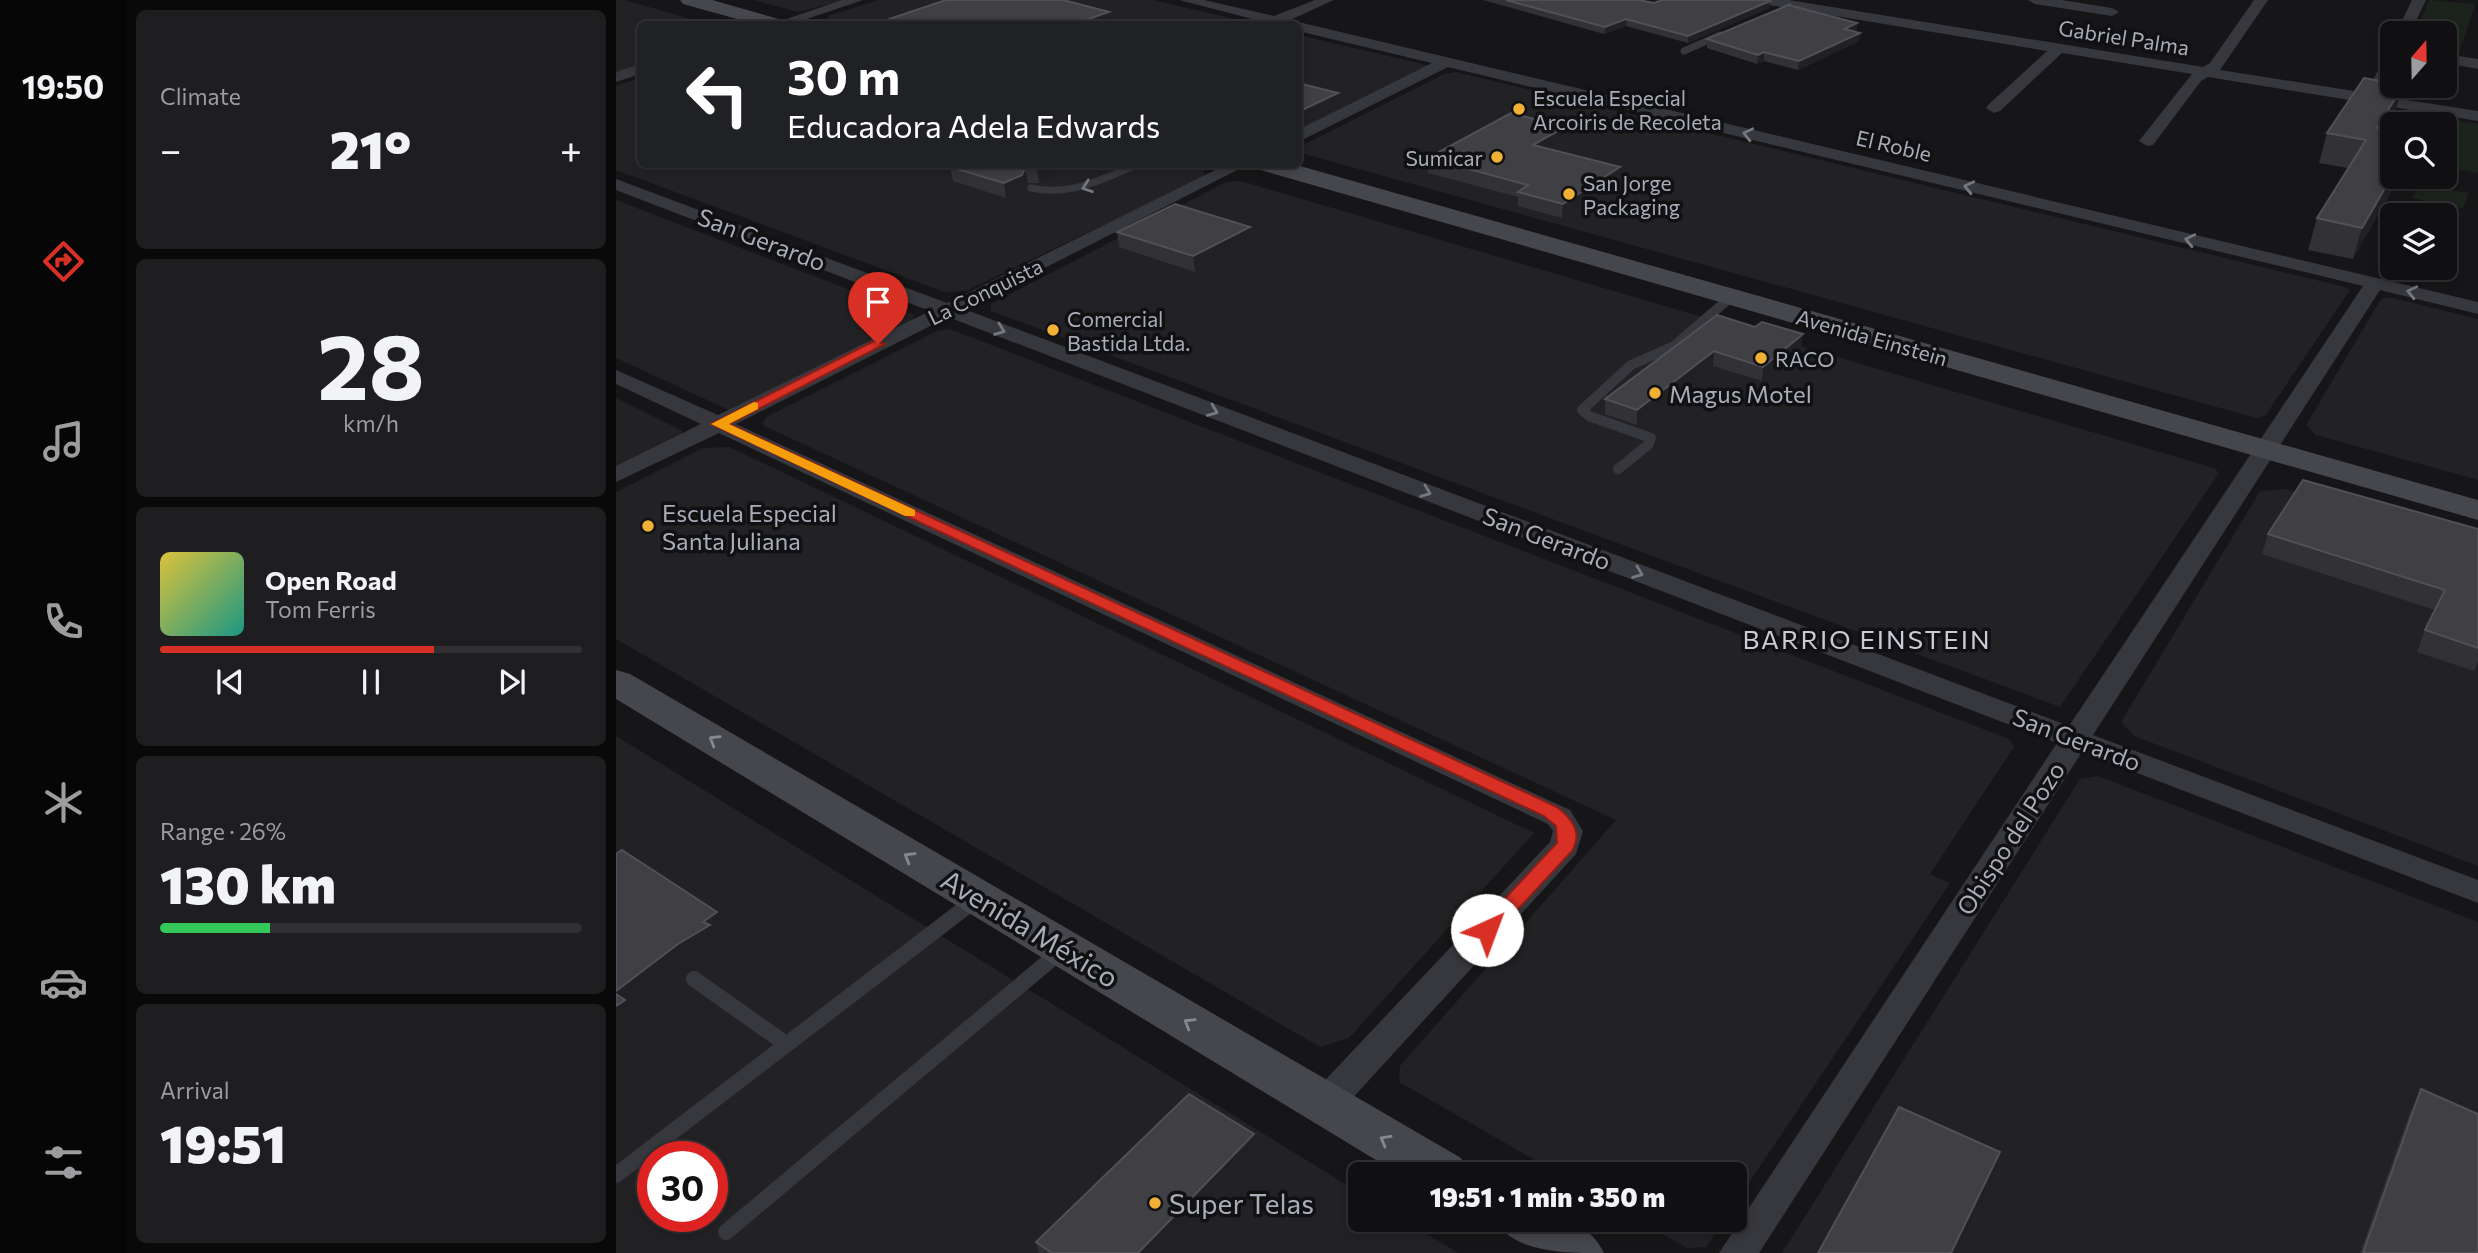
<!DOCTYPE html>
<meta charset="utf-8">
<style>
:root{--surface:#101012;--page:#1e1e20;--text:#f1f3f6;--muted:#9c9d9f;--line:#303032;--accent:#d93025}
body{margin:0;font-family:Commissioner,sans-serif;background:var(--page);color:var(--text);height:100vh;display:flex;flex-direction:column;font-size:26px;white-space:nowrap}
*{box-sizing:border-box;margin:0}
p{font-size:23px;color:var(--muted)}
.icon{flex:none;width:38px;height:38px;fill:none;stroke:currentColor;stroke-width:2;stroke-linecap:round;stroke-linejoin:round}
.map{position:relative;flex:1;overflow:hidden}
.drawer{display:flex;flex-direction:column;gap:10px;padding:10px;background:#09090a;width:490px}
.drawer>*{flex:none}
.banner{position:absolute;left:21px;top:21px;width:665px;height:147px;border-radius:10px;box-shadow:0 4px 10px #0003,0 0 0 2px var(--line);background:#202124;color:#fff;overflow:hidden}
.needle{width:46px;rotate:20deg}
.tools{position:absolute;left:1764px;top:21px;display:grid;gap:14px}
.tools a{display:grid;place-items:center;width:77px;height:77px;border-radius:10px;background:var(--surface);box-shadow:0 4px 10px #0003,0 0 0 2px var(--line);font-size:35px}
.speed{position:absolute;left:21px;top:1141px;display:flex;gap:14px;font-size:35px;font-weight:700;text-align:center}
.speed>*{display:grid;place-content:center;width:91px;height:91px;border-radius:50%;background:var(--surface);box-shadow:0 4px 10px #0003,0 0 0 2px var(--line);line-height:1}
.speed .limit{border:10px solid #d22;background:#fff;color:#111}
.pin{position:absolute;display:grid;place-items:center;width:60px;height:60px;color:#fff;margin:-72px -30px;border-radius:50% 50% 50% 0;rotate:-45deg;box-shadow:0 0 7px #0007}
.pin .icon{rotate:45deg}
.me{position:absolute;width:77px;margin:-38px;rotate:43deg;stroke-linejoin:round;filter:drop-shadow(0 0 5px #0008)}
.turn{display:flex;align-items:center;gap:24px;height:147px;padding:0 35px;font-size:32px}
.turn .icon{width:91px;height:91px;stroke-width:2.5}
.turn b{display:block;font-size:49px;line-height:60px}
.big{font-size:52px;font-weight:800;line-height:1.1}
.drawer .widget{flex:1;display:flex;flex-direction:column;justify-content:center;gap:10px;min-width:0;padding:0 24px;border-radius:10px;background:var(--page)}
.drawer .dial{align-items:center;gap:0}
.dial b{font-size:91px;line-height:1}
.song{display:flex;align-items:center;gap:21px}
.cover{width:84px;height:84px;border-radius:10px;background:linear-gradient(135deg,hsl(50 70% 55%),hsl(170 70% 35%))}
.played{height:7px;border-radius:4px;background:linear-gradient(90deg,var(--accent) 65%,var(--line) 65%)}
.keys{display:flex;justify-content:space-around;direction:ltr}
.heat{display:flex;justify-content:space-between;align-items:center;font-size:38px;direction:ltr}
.charge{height:10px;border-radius:5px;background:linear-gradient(90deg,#34c759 26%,var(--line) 0)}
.trip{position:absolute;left:732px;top:1162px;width:399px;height:70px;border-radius:10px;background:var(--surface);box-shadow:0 4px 10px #0003,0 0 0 2px var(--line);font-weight:800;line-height:70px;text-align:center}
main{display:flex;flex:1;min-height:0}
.tabs{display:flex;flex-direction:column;width:126px;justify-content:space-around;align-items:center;background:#060607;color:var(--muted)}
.tabs .icon{width:49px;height:49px}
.tabs .selected{color:var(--accent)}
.tabs b{font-size:32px;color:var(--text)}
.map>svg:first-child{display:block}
</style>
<main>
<nav class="tabs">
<b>19:50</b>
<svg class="icon selected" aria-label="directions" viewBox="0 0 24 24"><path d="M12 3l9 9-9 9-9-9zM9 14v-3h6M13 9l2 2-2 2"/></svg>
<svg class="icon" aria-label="music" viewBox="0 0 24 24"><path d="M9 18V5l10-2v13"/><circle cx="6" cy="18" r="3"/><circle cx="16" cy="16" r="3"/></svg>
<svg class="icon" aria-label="phone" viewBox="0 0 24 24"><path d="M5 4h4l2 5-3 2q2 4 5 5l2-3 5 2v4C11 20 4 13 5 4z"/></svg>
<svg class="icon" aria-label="climate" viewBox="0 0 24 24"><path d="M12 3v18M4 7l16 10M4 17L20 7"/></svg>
<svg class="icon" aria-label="car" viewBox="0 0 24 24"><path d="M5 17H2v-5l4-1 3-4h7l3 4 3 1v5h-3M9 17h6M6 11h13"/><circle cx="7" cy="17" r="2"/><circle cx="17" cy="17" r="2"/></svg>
<svg class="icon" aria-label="filters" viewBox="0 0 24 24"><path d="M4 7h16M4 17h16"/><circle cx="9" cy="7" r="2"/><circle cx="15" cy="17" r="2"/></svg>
</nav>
<section class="drawer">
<div class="widget"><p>Climate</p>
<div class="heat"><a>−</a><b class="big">21°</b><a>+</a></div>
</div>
<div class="widget dial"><b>28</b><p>km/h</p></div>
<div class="widget">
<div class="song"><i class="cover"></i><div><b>Open Road</b><p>Tom Ferris</p></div></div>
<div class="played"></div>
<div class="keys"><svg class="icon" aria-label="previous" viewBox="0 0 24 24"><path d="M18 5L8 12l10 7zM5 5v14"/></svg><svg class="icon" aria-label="pause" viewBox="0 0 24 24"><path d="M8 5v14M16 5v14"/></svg><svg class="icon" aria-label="next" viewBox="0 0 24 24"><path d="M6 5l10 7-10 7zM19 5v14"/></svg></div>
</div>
<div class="widget"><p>Range · 26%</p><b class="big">130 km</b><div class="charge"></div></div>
<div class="widget"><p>Arrival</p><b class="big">19:51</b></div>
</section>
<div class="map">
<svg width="1862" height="1253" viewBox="0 0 1862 1253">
<rect width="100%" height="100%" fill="#161618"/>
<g fill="#222225" fill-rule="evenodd">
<polygon points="0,0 9,0 92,24 24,24 24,65 0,73"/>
<polygon points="138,0 229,0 182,12"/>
<polygon points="262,0 537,0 640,24 226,24 211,20 212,16"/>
<polygon points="683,35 810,65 811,68 683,131"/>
<polygon points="840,72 1729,287 1734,290 1649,416 1640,418 685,153 683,147 828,74"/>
<polygon points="24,78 24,164 570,164 588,170 588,177 350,291 328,292 0,170 0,86"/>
<polygon points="625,181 1598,468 1603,473 1444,707 375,311 375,304 610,182"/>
<polygon points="0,200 299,315 295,322 115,411 0,358"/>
<polygon points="1773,297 1862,319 1862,480 1700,435 1690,425 1765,299"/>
<polygon points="334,329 1393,739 1398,747 1314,874 1334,883 1118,1205 1118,1174 943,1174 783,1082 784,1066 1000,820 146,425 150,417 321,331"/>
<polygon points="0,398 67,431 64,438 0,469"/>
<polygon points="113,447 166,472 918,833 733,1038 704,1047 0,639 0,492 87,448"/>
<polygon points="1670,489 1862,545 1862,866 1518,736 1505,722 1644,491"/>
<path d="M0,736l744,457v27h44l54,33h-842zM37,1157h59v59h-59z"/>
<polygon points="1482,776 1862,922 1862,1253 1166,1253 1464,779"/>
<polygon points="1023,1220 1108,1220 1090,1247 1071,1248"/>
</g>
<g fill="#1c231d">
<polygon points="1813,0 1859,4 1841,59 1829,57 1829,33 1800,33"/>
<polygon points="1802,114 1862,124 1862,173 1829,167 1829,124 1797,124"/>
<polygon points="1803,184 1853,193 1847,208 1796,198"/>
</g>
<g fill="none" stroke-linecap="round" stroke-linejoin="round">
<g stroke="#37383d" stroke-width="7">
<polyline points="1068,51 1104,35"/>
<path d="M415,188c41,9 72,-10 109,-24"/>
</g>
<polyline stroke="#37383d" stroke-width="10" points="1002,469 1033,444 1035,438 973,416 966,410 1015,365 1058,346 1115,297"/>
<g stroke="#37383d" stroke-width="16">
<polyline points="78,979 170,1044"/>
<polyline points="0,1175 358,901"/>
<polyline points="110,1232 445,951"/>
</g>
<g fill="#37383d" fill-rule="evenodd">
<polygon points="226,0 247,0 176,24 156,24"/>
<polygon points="563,0 588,0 658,16 699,0 718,0 674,20 1862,302 1862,314 1764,290 1477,735 1862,880 1862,903 1466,752 1143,1253 1103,1253 1441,743 332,317 120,424 954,810 967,831 960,854 722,1114 709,1119 696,1114 691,1104 696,1094 934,842 937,831 932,824 103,433 0,482 0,466 85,424 0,384 0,370 102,415 314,311 0,190 0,179 331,303 611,164 633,164 348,309 1453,726 1747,286 832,67 682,142 682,130 816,63 682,31 682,24 656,24"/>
<polygon points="1140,0 1173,0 1587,67 1594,63 1638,0 1652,0 1604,70 1751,93 1769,56 1776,52 1776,72 1765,96 1862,111 1862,121 1592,77 1585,81 1537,145 1531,146 1523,141 1576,74 1446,53 1384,111 1378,113 1370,108 1372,105 1431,51 1147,4"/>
<polygon points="1412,0 1446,0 1496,8 1503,12 1496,16 1419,4"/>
<polygon points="1796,0 1810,0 1794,33 1780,33"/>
<polygon points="1829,54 1862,59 1862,69 1829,63"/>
<polygon points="24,64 24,74 0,82 0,72"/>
</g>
<g fill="#45474d" fill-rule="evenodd">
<polygon points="64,0 96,0 166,20 169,24 139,24 67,4"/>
<polygon points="637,164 677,164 1862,500 1862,520 641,169"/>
<polygon points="0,670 14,674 845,1158 853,1174 783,1174 0,699"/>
<path d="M879,1220c41,0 88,-11 109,33 -40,0 -90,0 -109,-33z"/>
</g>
</g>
<g fill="#323236">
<polygon points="867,0 1023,0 1038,3 1154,1 1153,8 1072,43 1010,26 988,34"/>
<polygon points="1175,4 1175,6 1241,23 1240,31 1244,33 1243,41 1182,70 1148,61 1141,64 1091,48 1091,39"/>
<polygon points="1779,113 1769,129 1776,130 1737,259 1692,250 1701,218 1732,168 1703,163 1711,133"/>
<polygon points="949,141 934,150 1004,182 946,218 902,206 902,197 812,173 812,158"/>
<polygon points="334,167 457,168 423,183 412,183 409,189 390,198 337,181"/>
<polygon points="634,227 636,242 579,272 503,247 501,232"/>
<polygon points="1101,315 1185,348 1146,381 1097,366 1021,425 989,414 989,399"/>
<polygon points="1862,529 1862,662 1858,671 1801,652 1809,630 1819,610 1646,554 1652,534"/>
<polygon points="1805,1089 1862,1253 1744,1253 1793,1115"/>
<polygon points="638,1134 641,1154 545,1253 423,1253 420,1242"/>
</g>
<g fill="#212124">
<polygon points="1154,1 1153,8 1072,43 1072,36"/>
<polygon points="493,12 495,24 458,24"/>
<polygon points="1010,19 1010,26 988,34 989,27"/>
<polygon points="1241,23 1240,31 1228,29"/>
<polygon points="1244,33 1243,41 1182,70 1183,61"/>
<polygon points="1148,52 1148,61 1141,64 1142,55"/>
<polygon points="1787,86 1779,113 1753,157 1761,128"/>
<polygon points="722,93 723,107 682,127 682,112"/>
<polygon points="949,127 949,141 917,159 917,145"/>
<polygon points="430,164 456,164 457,168 423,183 421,169"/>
<polygon points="1004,167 1004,182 946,218 947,204"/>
<polygon points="409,168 412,183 409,189 390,198 388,183"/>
<polygon points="1776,177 1784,177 1737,259 1746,228"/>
<polygon points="634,227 636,242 579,272 577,256"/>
<polygon points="1187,334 1185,348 1146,381 1147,367"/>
<polygon points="1098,351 1097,366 1021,425 1021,410"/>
<polygon points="101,912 111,937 101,944 104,951 73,970 16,1014 21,1025 0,1041 0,991 87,922"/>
<polygon points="638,1134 641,1154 545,1253 522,1253"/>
<polygon points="1384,1152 1379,1172 1339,1253 1335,1253"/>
</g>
<g fill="#3f3f44" stroke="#4f5156" stroke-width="2">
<polygon points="330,0 447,0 493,12 458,24 279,24 267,21"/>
<polygon points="890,0 1023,0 1038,3 1046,0 1151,0 1154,1 1072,36 1010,19 989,27"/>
<polygon points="1175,4 1172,5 1241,23 1228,29 1244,33 1183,61 1148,52 1142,55 1091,39"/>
<polygon points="1748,78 1776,83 1776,86 1787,86 1761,128 1776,130 1776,176 1746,228 1701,218 1750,140 1711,133"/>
<polygon points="682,83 722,93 682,112"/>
<polygon points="895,113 949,127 917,145 1004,167 947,204 902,192 912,185 812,158"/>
<polygon points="339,164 430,164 421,169 409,168 406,175 388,183 334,167"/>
<polygon points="559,204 634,227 577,256 501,232"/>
<polygon points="1101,315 1139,327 1146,322 1187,334 1147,367 1098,351 1021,410 989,399"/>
<polygon points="1687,480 1862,529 1862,648 1809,630 1829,590 1652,534"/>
<polygon points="6,850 101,912 87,922 94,925 62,944 0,991 0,854"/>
<polygon points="0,994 9,1000 0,1006"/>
<polygon points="1805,1089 1862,1114 1862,1253 1747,1253"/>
<polygon points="573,1094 638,1134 522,1253 436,1253 420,1242"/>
<polygon points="1283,1107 1384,1152 1335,1253 1202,1253"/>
</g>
<defs><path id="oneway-chevron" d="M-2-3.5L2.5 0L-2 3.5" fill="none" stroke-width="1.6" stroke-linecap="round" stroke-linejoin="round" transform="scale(1.75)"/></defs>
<g stroke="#757881">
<use href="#oneway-chevron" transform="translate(1132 134) rotate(-167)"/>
<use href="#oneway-chevron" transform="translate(471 187) rotate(160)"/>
<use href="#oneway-chevron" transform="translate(1353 187) rotate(-167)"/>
<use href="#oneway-chevron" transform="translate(1574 240) rotate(-167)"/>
<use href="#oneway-chevron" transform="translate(1796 292) rotate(-167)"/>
<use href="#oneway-chevron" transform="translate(384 330) rotate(21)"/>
<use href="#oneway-chevron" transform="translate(597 411) rotate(21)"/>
<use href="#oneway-chevron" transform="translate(810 492) rotate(21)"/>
<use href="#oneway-chevron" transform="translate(1022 573) rotate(21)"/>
</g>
<g stroke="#858993">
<use href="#oneway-chevron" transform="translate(98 740) rotate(-149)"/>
<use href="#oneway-chevron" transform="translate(293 857) rotate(-149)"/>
<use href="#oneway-chevron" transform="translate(573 1023) rotate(-149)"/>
<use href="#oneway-chevron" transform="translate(769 1140) rotate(-150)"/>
</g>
<path fill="#d93025" stroke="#8d1f18" stroke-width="2" d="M258,341l11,3 -156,80 828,383c15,12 26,25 15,44l-78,84h-14l-3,-5 3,-5 77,-82 -1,-17 -12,-10 -833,-392z"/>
<polygon fill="#f59e0b" points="138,402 142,403 142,409 113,424 299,510 299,516 289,516 95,424"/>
<g fill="#f2b134" stroke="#111113" stroke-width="2.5">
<circle cx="903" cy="109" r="7"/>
<circle cx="881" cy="157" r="7"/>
<circle cx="953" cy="194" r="7"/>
<circle cx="437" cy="330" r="7"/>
<circle cx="1145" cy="358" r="7"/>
<circle cx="1039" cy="393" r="7"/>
<circle cx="32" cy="526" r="7"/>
<circle cx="539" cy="1203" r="7"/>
</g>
<g text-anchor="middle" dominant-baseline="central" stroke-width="7" stroke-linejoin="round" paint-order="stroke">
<g font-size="21" fill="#a8adb8" stroke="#111113">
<text transform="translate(1508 37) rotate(9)">Gabriel Palma</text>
<text transform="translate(1278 145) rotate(13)">El Roble</text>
<text transform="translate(369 291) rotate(-26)">La Conquista</text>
<text transform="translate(1256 337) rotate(16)">Avenida Einstein</text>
</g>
<g font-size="21" fill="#a8adb8" stroke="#111113" text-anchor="start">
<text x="917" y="97">Escuela Especial<tspan x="917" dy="24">Arcoiris de Recoleta</tspan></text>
<text x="867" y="157" text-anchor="end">Sumicar</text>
<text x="967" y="182">San Jorge<tspan x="967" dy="24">Packaging</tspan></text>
<text x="451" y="318">Comercial<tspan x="451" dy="24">Bastida Ltda.</tspan></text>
<text x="1159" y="358">RACO</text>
</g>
<g font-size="24" fill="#a8adb8" stroke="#111113">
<text transform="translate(146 239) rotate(21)">San Gerardo</text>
<text transform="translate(931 538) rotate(21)">San Gerardo</text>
<text transform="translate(1461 739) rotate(21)">San Gerardo</text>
<text transform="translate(1394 838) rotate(-57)">Obispo del Pozo</text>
</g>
<g font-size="24" fill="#a8adb8" stroke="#111113" text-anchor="start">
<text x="1053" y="393">Magus Motel</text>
<text x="46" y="512">Escuela Especial<tspan x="46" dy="28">Santa Juliana</tspan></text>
</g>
<g font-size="26" letter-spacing="2" fill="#c9ccd4" stroke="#111113">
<text x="1251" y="638">BARRIO EINSTEIN</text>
</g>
<g font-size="28" fill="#a8adb8" stroke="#111113">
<text transform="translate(414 928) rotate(31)">Avenida México</text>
</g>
<g font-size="28" fill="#a8adb8" stroke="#111113" text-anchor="start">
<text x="553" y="1203">Super Telas</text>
</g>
</g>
</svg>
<div class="tools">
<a><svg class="needle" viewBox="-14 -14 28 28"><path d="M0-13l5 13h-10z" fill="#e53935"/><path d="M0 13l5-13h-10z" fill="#9c9d9f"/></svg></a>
<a><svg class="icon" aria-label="search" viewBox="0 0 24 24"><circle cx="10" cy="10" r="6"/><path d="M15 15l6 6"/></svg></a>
<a><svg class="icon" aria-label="layers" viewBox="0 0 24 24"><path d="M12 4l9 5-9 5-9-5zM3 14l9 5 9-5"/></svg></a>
</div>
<div class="speed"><div class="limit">30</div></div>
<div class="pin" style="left:262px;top:344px;background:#d93025"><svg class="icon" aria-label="arrive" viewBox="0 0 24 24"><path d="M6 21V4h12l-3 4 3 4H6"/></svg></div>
<svg class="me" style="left:871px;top:930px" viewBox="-20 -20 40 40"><circle r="19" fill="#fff"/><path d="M0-13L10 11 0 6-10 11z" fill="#d93025"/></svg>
<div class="trip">19:51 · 1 min · 350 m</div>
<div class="banner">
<div class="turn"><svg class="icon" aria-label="left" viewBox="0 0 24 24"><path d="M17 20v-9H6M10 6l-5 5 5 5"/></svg><div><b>30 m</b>Educadora Adela Edwards</div></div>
</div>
</div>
</main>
